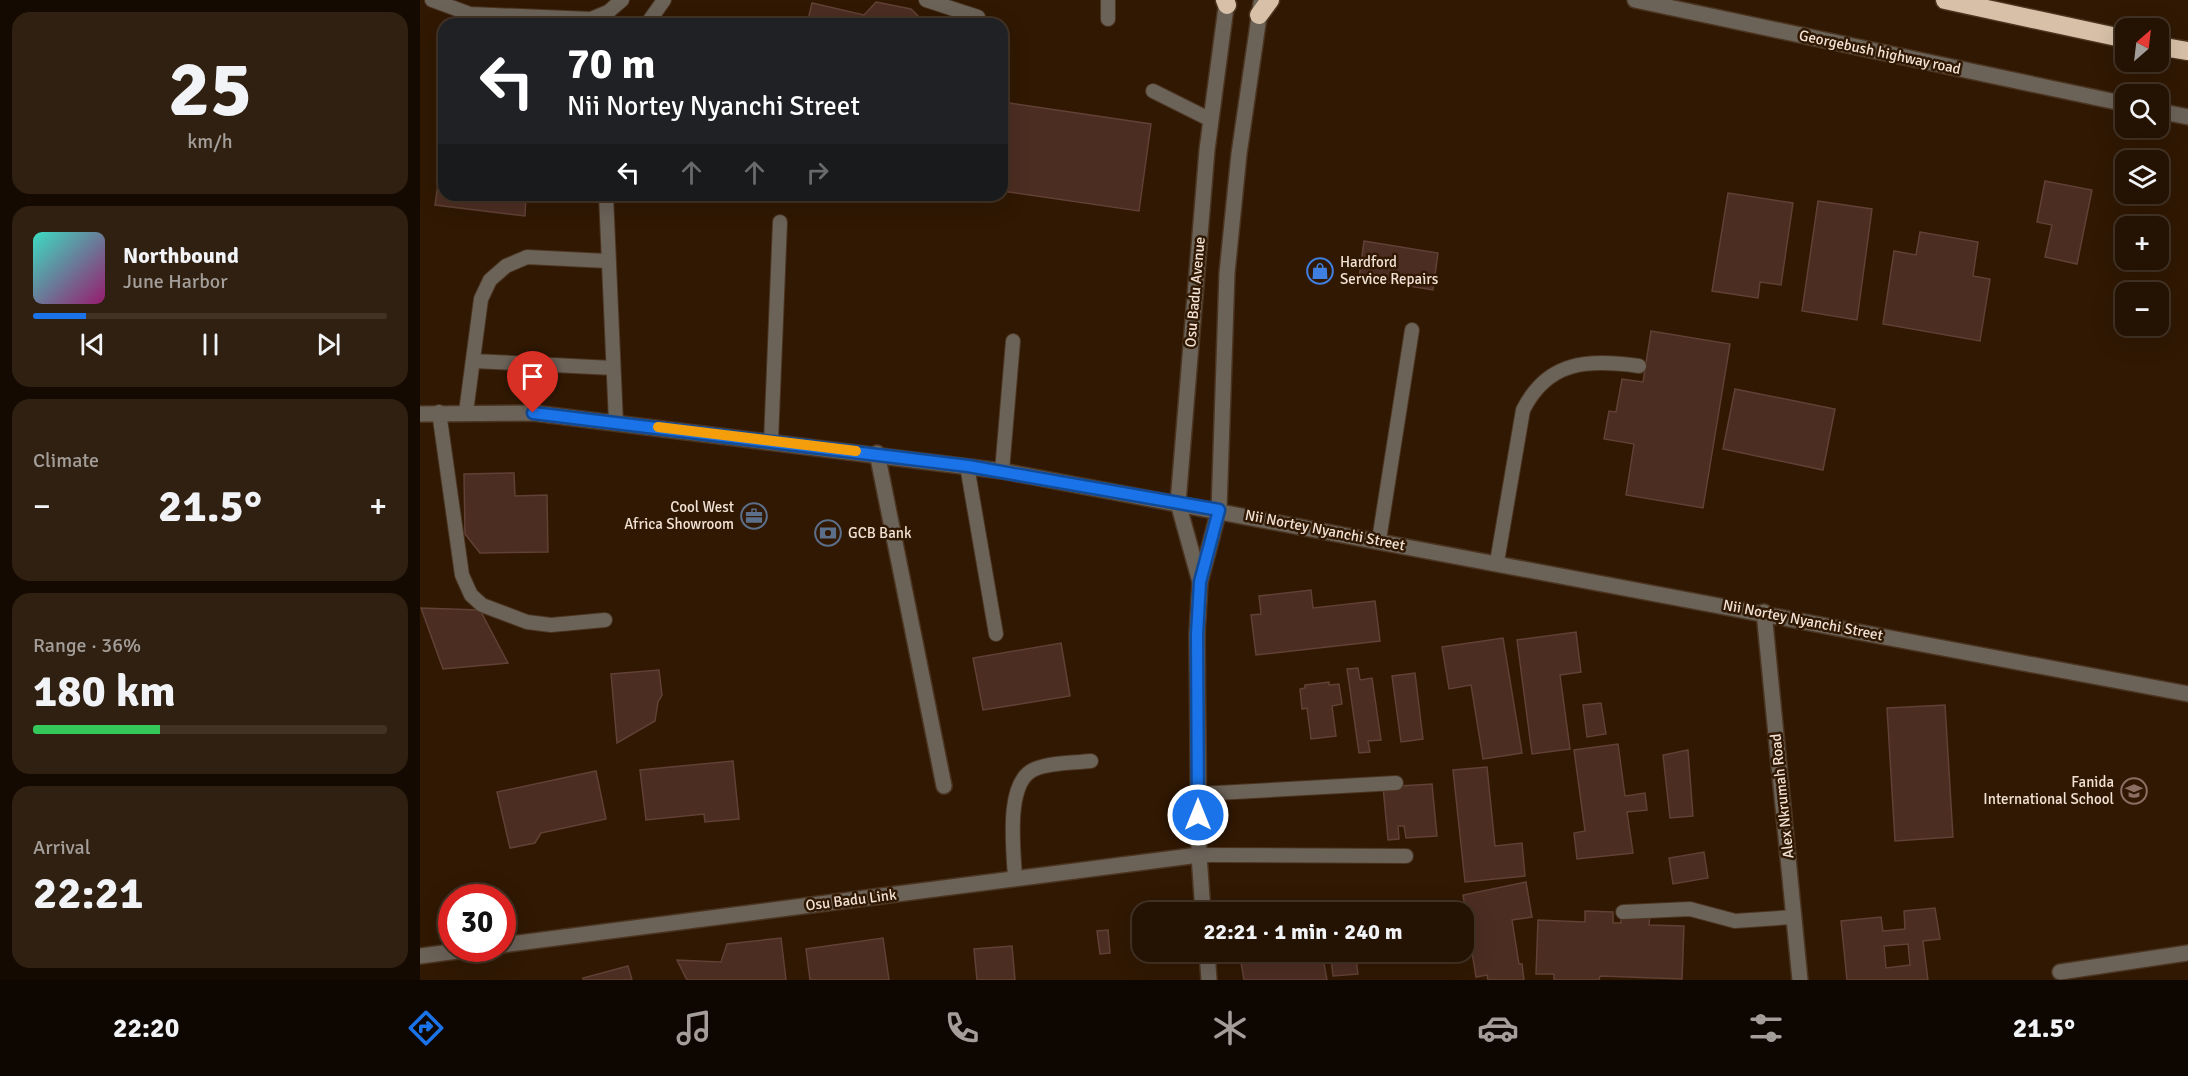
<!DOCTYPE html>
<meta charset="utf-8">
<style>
:root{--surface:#241202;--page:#302011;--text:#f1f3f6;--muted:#a39e99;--line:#413224;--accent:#1a73e8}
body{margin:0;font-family:Signika,sans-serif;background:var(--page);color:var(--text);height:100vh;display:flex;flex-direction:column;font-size:22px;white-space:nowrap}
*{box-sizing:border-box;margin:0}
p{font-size:20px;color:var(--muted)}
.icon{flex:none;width:33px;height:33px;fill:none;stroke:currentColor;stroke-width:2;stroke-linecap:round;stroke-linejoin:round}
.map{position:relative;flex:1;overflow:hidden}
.drawer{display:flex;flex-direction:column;gap:12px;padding:12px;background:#140a01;width:420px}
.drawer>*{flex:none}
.top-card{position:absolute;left:18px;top:18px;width:570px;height:183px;border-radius:18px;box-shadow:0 6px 24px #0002,0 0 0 2px var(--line);background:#202124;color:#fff;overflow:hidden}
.needle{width:39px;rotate:28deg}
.controls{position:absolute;left:1695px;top:18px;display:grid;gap:12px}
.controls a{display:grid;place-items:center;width:54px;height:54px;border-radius:12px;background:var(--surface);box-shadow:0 6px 24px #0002,0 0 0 2px var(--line);font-size:30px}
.speed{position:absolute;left:18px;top:884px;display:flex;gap:12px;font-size:30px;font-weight:700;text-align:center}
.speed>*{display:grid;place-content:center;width:78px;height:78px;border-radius:50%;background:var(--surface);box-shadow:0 6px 24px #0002,0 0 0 2px var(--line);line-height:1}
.speed .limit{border:9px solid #d22;background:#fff;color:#111}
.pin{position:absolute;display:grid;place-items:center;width:51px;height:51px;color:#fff;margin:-62px -26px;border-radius:50% 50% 50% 0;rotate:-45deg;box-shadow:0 0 6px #0007}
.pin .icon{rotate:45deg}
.me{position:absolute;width:66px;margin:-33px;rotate:0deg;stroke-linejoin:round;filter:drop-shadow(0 0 4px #0008)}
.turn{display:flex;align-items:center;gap:21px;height:126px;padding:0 30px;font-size:27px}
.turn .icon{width:78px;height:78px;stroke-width:2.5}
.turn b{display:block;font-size:42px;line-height:51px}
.lanes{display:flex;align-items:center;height:57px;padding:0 30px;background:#0003;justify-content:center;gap:30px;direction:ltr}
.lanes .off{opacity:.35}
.big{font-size:45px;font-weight:700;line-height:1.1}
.drawer .widget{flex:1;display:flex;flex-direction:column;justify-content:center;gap:9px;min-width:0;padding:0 21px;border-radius:18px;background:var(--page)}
.drawer .dial{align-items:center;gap:0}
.dial b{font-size:78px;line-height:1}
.song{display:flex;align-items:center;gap:18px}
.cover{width:72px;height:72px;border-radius:9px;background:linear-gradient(135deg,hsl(170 70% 55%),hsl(320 70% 35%))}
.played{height:6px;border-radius:3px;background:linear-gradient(90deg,var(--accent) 15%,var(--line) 15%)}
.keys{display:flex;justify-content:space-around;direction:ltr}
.heat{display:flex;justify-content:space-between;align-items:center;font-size:33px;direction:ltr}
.charge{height:9px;border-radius:4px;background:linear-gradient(90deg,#34c759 36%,var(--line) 0)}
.trip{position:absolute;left:712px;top:902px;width:342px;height:60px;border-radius:18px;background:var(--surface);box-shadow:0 6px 24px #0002,0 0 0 2px var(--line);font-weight:700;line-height:60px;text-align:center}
.tab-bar{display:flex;height:96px;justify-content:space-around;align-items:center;background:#0e0701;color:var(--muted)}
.tab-bar .icon{width:42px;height:42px}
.tab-bar .active{color:var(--accent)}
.tab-bar b{font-size:27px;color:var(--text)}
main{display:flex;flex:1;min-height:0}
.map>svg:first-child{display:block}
</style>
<main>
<section class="drawer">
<div class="widget dial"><b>25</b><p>km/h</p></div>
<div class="widget">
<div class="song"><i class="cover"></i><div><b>Northbound</b><p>June Harbor</p></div></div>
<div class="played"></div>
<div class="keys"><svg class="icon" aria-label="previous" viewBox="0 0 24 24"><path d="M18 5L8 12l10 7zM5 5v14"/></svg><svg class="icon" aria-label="pause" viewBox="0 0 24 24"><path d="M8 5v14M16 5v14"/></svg><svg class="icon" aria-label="next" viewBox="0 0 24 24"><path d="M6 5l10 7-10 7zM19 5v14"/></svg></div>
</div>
<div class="widget"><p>Climate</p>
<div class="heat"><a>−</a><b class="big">21.5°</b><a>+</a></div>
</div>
<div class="widget"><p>Range · 36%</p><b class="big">180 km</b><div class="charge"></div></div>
<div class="widget"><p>Arrival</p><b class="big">22:21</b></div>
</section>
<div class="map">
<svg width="1768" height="980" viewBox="0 0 1768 980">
<rect width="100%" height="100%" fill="#301803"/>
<g fill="#4c2d22" stroke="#614035" stroke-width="1.5" fill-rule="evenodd">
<polygon points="456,2 491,9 505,23 513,24 387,24 392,3 444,15"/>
<polygon points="582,102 731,124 719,211 582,191"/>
<polygon points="24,141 24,195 106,195 105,216 15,205"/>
<polygon points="1625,181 1672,190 1657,264 1625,257 1632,225 1617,222"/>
<polygon points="1308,193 1373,203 1361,285 1340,282 1338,298 1292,291"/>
<polygon points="1398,201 1452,209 1437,320 1382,311"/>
<polygon points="1500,232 1558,242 1553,276 1570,279 1560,341 1463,324 1474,251 1496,255"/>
<polygon points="944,241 1018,253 1013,290 939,278"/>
<polygon points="1231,331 1310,344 1283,508 1206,495 1214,444 1184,439 1189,411 1196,412 1202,379 1223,382"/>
<polygon points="1315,389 1415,409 1403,470 1303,449"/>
<polygon points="94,473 95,496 127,495 128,552 60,553 45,534 44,474"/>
<polygon points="891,590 893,608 955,601 960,641 836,655 831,615 841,614 839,596"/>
<polygon points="1,608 60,610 88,663 23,669"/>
<polygon points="1156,632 1161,672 1140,675 1150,749 1112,754 1097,640"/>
<polygon points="1083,638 1102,753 1063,759 1051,685 1029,689 1022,647"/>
<polygon points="641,643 650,696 563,710 553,658"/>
<polygon points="938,668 940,680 952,678 961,740 948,741 950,752 939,753 927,669"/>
<polygon points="239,670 242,695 238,702 235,721 197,743 191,674"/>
<polygon points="995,673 1003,739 981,742 972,676"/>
<polygon points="909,682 909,685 919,684 922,704 912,706 916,736 891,739 887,708 882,709 880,689 885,688 885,685"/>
<polygon points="1181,703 1186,734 1167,737 1163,705"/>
<polygon points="1525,705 1533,837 1475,841 1467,708"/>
<polygon points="1198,744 1205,796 1225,793 1227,810 1207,812 1213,853 1157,859 1154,833 1165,831 1154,750"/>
<polygon points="1268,750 1273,816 1250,818 1243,755"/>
<polygon points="313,761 319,819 285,822 284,814 226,820 220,770"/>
<polygon points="1067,767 1075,846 1102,843 1105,876 1045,882 1033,770"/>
<polygon points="176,771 186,819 121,833 115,843 90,848 77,792"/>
<polygon points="1012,784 1017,836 986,838 984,826 978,826 979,839 968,840 963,787"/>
<polygon points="1284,852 1288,878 1253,884 1249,858"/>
<polygon points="1106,882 1112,917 1092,920 1099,964 1102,964 1104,980 1068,980 1067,975 1056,977 1043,895"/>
<path d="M1515,908l5,31 -17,2 5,39h-81l-6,-59 40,-4 2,14 22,-2 -1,-18zM1488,944l2,21 -24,3 -2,-22z"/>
<polygon points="1165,911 1193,912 1193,923 1201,923 1201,914 1230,915 1229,925 1264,926 1262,979 1180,976 1179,980 1134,980 1134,974 1116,974 1118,920 1165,922"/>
<polygon points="688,930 690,953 680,954 677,931"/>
<polygon points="361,938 366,980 267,980 257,960 301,962 307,944"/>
<polygon points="463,938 469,980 390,980 386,949"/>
<polygon points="592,946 595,980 557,980 554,949"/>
<polygon points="819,951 876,951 877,956 902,953 907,980 824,980"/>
<polygon points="910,951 935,951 938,974 913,976"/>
<polygon points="208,966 212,980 163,980 163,978"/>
</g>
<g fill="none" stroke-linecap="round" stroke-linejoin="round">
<g stroke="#4b3420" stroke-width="16">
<g id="lane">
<polyline points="12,0 50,14 171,19 188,12 202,0"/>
<polyline points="506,0 558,17"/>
<polyline points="688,0 688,19"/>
<polyline points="227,24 244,0"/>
<polyline points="733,91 791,120"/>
<polyline points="186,195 196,423"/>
<polyline points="53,361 193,368"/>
<polyline points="19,412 42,575 51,595 62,605 107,622 131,625 185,620"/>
<polyline points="46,412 61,299 70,280 86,266 107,257 187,261"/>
<polyline points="351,441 360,222"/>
<polyline points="547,466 576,634"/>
<polyline points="582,471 593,341"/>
<polyline points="959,540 992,330"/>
<path d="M1077,562l26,-152c25,-50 66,-51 116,-44"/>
<polyline points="778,794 976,783"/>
<polyline points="779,855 986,856"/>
<path d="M595,879c-1,-27 -11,-98 20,-110 16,-7 39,-6 56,-8"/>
<polyline points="1203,912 1270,909 1315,921 1374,917"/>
</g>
</g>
<g stroke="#4b3420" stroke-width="18">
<g id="street">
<polyline points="1215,0 1706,104"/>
<polyline points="1738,111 1768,117"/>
<polyline points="0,414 113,413 582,471 1768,694"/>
<polyline points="457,453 524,786"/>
<polyline points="780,582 758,503 787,150 807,0"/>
<polyline points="1344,612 1380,980"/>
<polyline points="783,912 779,855 777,634 780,582 799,510 807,273 819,154 841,3"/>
<polyline points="82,945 779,855"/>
<polyline points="787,951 789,980"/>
<polyline points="0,956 61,948"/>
<polyline points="1640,972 1768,953"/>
</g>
</g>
<g stroke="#4b3420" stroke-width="21">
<g id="highway">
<polyline points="805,0 807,5"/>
<polyline points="1525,0 1706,39"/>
<polyline points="839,15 850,0"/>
<polyline points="1738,46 1768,51"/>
</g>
</g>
<use href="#lane" stroke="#6b6258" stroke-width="14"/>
<use href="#street" stroke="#6b6258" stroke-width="15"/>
<use href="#highway" stroke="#d7c0a7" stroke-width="18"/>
</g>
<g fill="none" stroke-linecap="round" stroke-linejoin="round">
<g stroke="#114b97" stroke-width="15">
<polyline id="route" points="113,413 548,466 799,510 780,582 777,634 778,815"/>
</g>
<use href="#route" stroke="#1a73e8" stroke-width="10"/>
<polyline stroke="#f59e0b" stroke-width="10" points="238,427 436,451"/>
</g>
<defs>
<g id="shop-ring" transform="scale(1.35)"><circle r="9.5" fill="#301803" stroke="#3f7fe0" stroke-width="1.5"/><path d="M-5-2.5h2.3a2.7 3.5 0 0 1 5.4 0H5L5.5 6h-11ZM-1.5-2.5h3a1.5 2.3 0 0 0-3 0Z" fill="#3f7fe0"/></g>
<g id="office-ring" transform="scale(1.35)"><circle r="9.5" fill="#301803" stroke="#5c6f8a" stroke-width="1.5"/><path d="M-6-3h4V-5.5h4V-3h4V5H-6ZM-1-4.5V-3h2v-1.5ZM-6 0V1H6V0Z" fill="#5c6f8a"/></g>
<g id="bank-ring" transform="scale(1.35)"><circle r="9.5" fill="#301803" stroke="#5c6f8a" stroke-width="1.5"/><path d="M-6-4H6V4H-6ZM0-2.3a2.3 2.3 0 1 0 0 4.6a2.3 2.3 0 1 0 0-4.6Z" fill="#5c6f8a"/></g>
<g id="school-ring" transform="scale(1.35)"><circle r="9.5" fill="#301803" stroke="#8d6e63" stroke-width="1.5"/><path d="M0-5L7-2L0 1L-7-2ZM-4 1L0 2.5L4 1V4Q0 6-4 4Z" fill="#8d6e63"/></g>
</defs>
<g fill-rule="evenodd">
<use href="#shop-ring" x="900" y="271"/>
<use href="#office-ring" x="334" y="516"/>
<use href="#bank-ring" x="408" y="533"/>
<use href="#school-ring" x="1714" y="791"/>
</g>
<g text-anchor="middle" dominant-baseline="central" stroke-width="5" stroke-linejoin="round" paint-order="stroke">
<g font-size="15" fill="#f2e2d5" stroke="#301803">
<text transform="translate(1460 52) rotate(12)">Georgebush highway road</text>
<text transform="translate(775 292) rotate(-85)">Osu Badu Avenue</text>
<text transform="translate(905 530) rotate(11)">Nii Nortey Nyanchi Street</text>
<text transform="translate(1383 620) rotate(11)">Nii Nortey Nyanchi Street</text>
<text transform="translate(1362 796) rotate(-96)">Alex Nkrumah Road</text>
<text transform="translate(431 900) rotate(-7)">Osu Badu Link</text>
</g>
<g font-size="15" fill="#f2e2d5" stroke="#301803" text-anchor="start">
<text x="920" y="262">Hardford<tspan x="920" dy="17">Service Repairs</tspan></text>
<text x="314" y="507" text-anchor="end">Cool West<tspan x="314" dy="17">Africa Showroom</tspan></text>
<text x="428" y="533">GCB Bank</text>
<text x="1694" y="782" text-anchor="end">Fanida<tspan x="1694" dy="17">International School</tspan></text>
</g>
</g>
</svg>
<div class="controls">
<a><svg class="needle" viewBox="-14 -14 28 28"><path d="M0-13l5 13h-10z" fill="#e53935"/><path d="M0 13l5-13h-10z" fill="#a39e99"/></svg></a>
<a><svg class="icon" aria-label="search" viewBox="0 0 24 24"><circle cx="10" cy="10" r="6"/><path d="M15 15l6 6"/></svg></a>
<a><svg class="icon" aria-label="layers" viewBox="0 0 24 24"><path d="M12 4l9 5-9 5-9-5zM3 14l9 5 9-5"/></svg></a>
<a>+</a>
<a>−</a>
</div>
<div class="speed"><div class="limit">30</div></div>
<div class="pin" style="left:113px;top:413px;background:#d93025"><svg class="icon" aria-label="arrive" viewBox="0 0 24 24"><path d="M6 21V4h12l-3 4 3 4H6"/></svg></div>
<svg class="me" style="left:778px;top:815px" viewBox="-20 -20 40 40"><circle r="17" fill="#1a73e8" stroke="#fff" stroke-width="3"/><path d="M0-11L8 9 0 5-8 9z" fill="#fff"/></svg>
<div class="trip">22:21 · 1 min · 240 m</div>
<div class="top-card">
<div class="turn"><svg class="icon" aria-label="left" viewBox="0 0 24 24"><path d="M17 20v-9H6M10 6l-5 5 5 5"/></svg><div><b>70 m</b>Nii Nortey Nyanchi Street</div></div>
<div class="lanes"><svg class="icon" aria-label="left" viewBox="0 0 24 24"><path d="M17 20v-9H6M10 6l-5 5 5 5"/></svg><svg class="icon off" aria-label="ahead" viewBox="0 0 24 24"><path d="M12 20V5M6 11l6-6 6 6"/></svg><svg class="icon off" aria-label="ahead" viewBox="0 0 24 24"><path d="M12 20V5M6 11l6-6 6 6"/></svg><svg class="icon off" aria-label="right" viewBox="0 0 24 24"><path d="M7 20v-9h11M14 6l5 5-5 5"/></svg></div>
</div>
</div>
</main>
<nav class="tab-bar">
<b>22:20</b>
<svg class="icon active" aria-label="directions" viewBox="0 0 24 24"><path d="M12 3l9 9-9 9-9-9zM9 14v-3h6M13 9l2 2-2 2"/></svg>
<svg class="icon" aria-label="music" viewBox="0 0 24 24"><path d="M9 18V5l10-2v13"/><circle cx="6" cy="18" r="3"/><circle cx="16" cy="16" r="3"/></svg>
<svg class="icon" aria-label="phone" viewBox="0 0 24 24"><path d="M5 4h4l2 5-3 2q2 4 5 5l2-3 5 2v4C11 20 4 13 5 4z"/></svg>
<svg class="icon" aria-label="climate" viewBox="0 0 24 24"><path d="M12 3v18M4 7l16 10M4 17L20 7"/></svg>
<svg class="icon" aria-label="car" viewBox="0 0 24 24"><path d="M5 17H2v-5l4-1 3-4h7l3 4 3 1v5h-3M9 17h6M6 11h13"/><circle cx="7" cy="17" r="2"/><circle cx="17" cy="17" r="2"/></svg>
<svg class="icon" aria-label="filters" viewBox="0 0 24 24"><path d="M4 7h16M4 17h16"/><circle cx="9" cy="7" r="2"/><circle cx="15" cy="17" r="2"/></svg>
<b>21.5°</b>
</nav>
